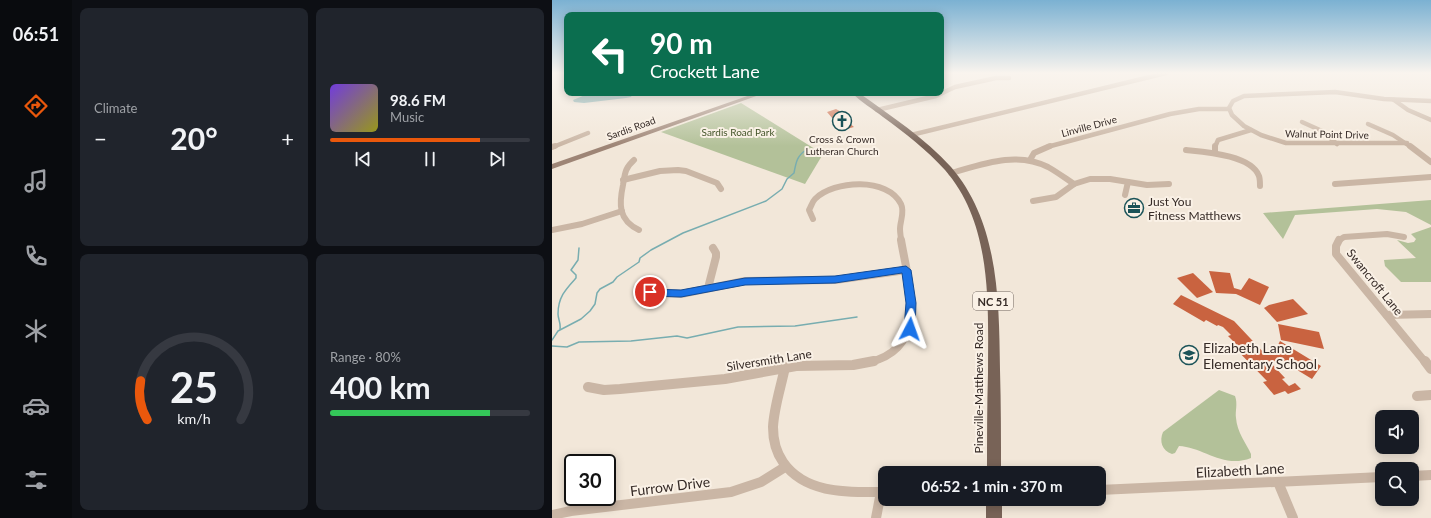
<!DOCTYPE html>
<meta charset="utf-8">
<style>
:root{--surface:#171b24;--page:#20242c;--text:#f1f3f6;--muted:#9ea1a6;--line:#363941;--accent:#ea580c}
body{margin:0;font-family:Lato,sans-serif;background:var(--page);color:var(--text);height:100vh;display:flex;flex-direction:column;font-size:15px;white-space:nowrap}
*{box-sizing:border-box;margin:0}
p{font-size:13px;color:var(--muted)}
.icon{flex:none;width:22px;height:22px;fill:none;stroke:currentColor;stroke-width:2;stroke-linecap:round;stroke-linejoin:round}
.map{position:relative;flex:1;overflow:hidden}
.side{display:flex;flex-direction:column;gap:8px;padding:8px;background:#0d0f14;width:480px}
.side>*{flex:none}
.banner{position:absolute;left:12px;top:12px;width:380px;height:84px;border-radius:8px;box-shadow:0 2px 10px #0003;background:#0b6e4f;color:#fff;overflow:hidden}
.buttons{position:absolute;left:823px;top:410px;display:grid;gap:8px}
.buttons a{display:grid;place-items:center;width:44px;height:44px;border-radius:8px;background:var(--surface);box-shadow:0 2px 10px #0003;font-size:20px}
.speed{position:absolute;left:12px;top:454px;display:flex;gap:8px;font-size:20px;font-weight:700;text-align:center}
.speed>*{display:grid;place-content:center;width:52px;height:52px;border-radius:50%;background:var(--surface);box-shadow:0 2px 10px #0003;line-height:1}
.speed .limit{border:2px solid #111;border-radius:6px;background:#fff;color:#111}
.pin{position:absolute;display:grid;place-items:center;width:34px;height:34px;color:#fff;margin:-17px;border:2px solid #fff;border-radius:50%;box-shadow:0 1px 4px #0007}
.me{position:absolute;width:44px;margin:-22px;rotate:4deg;stroke-linejoin:round;filter:drop-shadow(0 0 3px #0008)}
.turn{display:flex;align-items:center;gap:14px;height:84px;padding:0 20px;font-size:18px}
.turn .icon{width:52px;height:52px;stroke-width:2.5}
.turn b{display:block;font-size:28px;line-height:34px}
.big{font-size:30px;font-weight:700;line-height:1.1}
.side .card{flex:1;display:flex;flex-direction:column;justify-content:center;gap:6px;min-width:0;padding:0 14px;border-radius:8px;background:var(--page)}
.side .dial{align-items:center;gap:0}
.dial svg{height:104px;overflow:visible;fill:none;stroke:var(--line);stroke-width:7;stroke-linecap:round;text-anchor:middle}
.dial text{fill:var(--text);stroke:none}
.song{display:flex;align-items:center;gap:12px}
.cover{width:48px;height:48px;border-radius:6px;background:linear-gradient(135deg,hsl(260 70% 55%),hsl(60 70% 35%))}
.played{height:4px;border-radius:2px;background:linear-gradient(90deg,var(--accent) 75%,var(--line) 75%)}
.keys{display:flex;justify-content:space-around;direction:ltr}
.heat{display:flex;justify-content:space-between;align-items:center;font-size:22px;direction:ltr}
.charge{height:6px;border-radius:3px;background:linear-gradient(90deg,#34c759 80%,var(--line) 0)}
.side .tiles{flex:1;display:grid;gap:8px;grid-template-columns:repeat(2,1fr)}
.trip{position:absolute;left:326px;top:466px;width:228px;height:40px;border-radius:8px;background:var(--surface);box-shadow:0 2px 10px #0003;font-weight:700;line-height:40px;text-align:center}
main{display:flex;flex:1;min-height:0}
.dock{display:flex;flex-direction:column;width:72px;justify-content:space-around;align-items:center;background:#090b0e;color:var(--muted)}
.dock .icon{width:28px;height:28px}
.dock .current{color:var(--accent)}
.dock b{font-size:18px;color:var(--text)}
.map>svg:first-child{display:block}
</style>
<main>
<nav class="dock">
<b>06:51</b>
<svg class="icon current" aria-label="directions" viewBox="0 0 24 24"><path d="M12 3l9 9-9 9-9-9zM9 14v-3h6M13 9l2 2-2 2"/></svg>
<svg class="icon" aria-label="music" viewBox="0 0 24 24"><path d="M9 18V5l10-2v13"/><circle cx="6" cy="18" r="3"/><circle cx="16" cy="16" r="3"/></svg>
<svg class="icon" aria-label="phone" viewBox="0 0 24 24"><path d="M5 4h4l2 5-3 2q2 4 5 5l2-3 5 2v4C11 20 4 13 5 4z"/></svg>
<svg class="icon" aria-label="climate" viewBox="0 0 24 24"><path d="M12 3v18M4 7l16 10M4 17L20 7"/></svg>
<svg class="icon" aria-label="car" viewBox="0 0 24 24"><path d="M5 17H2v-5l4-1 3-4h7l3 4 3 1v5h-3M9 17h6M6 11h13"/><circle cx="7" cy="17" r="2"/><circle cx="17" cy="17" r="2"/></svg>
<svg class="icon" aria-label="filters" viewBox="0 0 24 24"><path d="M4 7h16M4 17h16"/><circle cx="9" cy="7" r="2"/><circle cx="15" cy="17" r="2"/></svg>
</nav>
<section class="side">
<div class="tiles">
<div class="card"><p>Climate</p>
<div class="heat"><a>−</a><b class="big">20°</b><a>+</a></div>
</div>
<div class="card">
<div class="song"><i class="cover"></i><div><b>98.6 FM</b><p>Music</p></div></div>
<div class="played"></div>
<div class="keys"><svg class="icon" aria-label="previous" viewBox="0 0 24 24"><path d="M18 5L8 12l10 7zM5 5v14"/></svg><svg class="icon" aria-label="pause" viewBox="0 0 24 24"><path d="M8 5v14M16 5v14"/></svg><svg class="icon" aria-label="next" viewBox="0 0 24 24"><path d="M6 5l10 7-10 7zM19 5v14"/></svg></div>
</div>
<div class="card dial"><svg viewBox="0 0 100 80">
<path d="M14 69A42 42 0 1 1 86 69"/>
<path d="M14 69A42 42 0 0 1 9 39" stroke="#ea580c"/>
<text x="50" y="56" font-size="32" font-weight="700">25</text>
<text x="50" y="72" font-size="11">km/h</text>
</svg></div>
<div class="card"><p>Range · 80%</p><b class="big">400 km</b><div class="charge"></div></div>
</div>
</section>
<div class="map">
<svg width="879" height="518" viewBox="0 0 879 518">
<rect width="100%" height="100%" fill="#f2e7d9"/>
<g fill="#b3c199">
<polygon points="189,103 271,154 253,184 109,132"/>
<polygon points="879,200 879,225 854,212 825,209 743,215 731,239 711,213"/>
<polygon points="879,227 879,282 849,282 833,266 832,260 864,258 845,240 856,243 862,242 864,239 859,234"/>
<path d="M667,390l16,6c3,8 0,15 1,22 1,14 10,25 15,36v4c-28,11 -48,-11 -72,-12l-4,7 -3,1c-10,-3 -13,-13 -9,-22z"/>
</g>
<polygon fill="#78adb0" points="38,93 69,93 80,95 79,97 74,98 32,103 22,102 21,100"/>
<g fill="none" stroke-linecap="round" stroke-linejoin="round">
<g stroke="#78adb0" stroke-width="1.5">
<path d="M8,329c1,-6 -2,-10 -2,-15 0,-17 8,-25 18,-36v-3l-5,-5 7,-10 1,-12"/>
<path d="M0,340l6,-9 23,-12 9,-8 5,-7 2,-11 3,-4 13,-7 4,-5 22,-15 1,-4 11,-8 32,-17 83,-32 16,-12 5,-10 7,-6c2,-11 3,-17 12,-23"/>
<polyline points="0,346 15,347 27,342 79,341 125,336 135,338 186,327 243,326 305,317"/>
</g>
</g>
<g fill="#c96340">
<polygon points="284,109 295,115 290,117 302,127 287,131 283,128 290,126 283,119 281,119 275,112"/>
<polygon points="657,271 678,273 682,288 689,290 697,278 717,287 708,305 684,294 664,293"/>
<polygon points="641,273 661,292 645,298 625,278"/>
<polygon points="629,295 682,321 714,355 724,349 728,341 769,366 760,379 727,359 719,363 733,378 730,379 737,386 743,383 749,389 736,394 733,391 722,395 711,382 715,381 681,346 684,344 676,336 679,335 671,327 666,325 665,326 654,320 652,322 621,304"/>
<polygon points="741,299 756,314 725,322 712,308 717,305"/>
<polygon points="726,324 767,332 772,349 729,340"/>
</g>
<g fill="none" stroke-linecap="round" stroke-linejoin="round">
<g stroke="#cab6a5" stroke-width="4.5">
<polyline points="842,100 856,110 879,120"/>
<polyline points="325,110 384,96 403,87 444,78 457,78"/>
<polyline points="750,122 770,131 785,144"/>
<polyline points="816,124 841,135 859,147"/>
<polyline points="359,135 614,73"/>
<polyline points="855,143 734,143 709,135 692,126 680,115 677,108 681,101 692,96 783,92 832,99 879,101"/>
<polyline points="1,147 36,133"/>
<polyline points="495,147 618,114 647,109 677,109"/>
<polyline points="663,147 666,140 699,130"/>
</g>
<g stroke="#cab6a5" stroke-width="6">
<polyline points="663,146 663,153"/>
<polyline points="858,146 879,162"/>
<polyline points="0,147 3,146"/>
<path d="M634,150c19,2 65,5 73,26 1,3 1,7 1,10"/>
<path d="M82,160c-9,8 -9,13 -11,25 -4,19 -5,35 16,45"/>
<polyline points="478,160 482,153 498,146"/>
<path d="M399,173c32,-9 65,-22 97,-6 9,5 17,11 26,17"/>
<polyline points="71,180 108,171 126,170 134,171 165,183 169,189"/>
<polyline points="783,184 879,177"/>
<polyline points="573,195 576,182"/>
<polyline points="481,201 504,197 522,184 538,179 558,179 595,185 617,184"/>
<path d="M261,219l-4,-9c2,-3 3,-8 6,-11 19,-19 73,-22 86,5 4,8 -1,17 -1,25 0,4 1,8 1,12"/>
<polyline points="0,230 30,224 70,211"/>
<polyline points="786,241 792,237 835,234 852,237"/>
</g>
<g stroke="#cab6a5" stroke-width="8">
<polyline points="787,240 784,246 784,254 873,362"/>
<polyline points="156,288 164,257 164,253 161,248"/>
<polyline points="98,292 129,294 193,281 283,280 354,270"/>
<polyline points="835,315 879,314"/>
<path d="M318,362c61,-15 38,-79 31,-122"/>
</g>
<g stroke="#cab6a5" stroke-width="10">
<polyline points="873,361 879,369"/>
<path d="M233,367c-4,20 -11,40 -12,60 0,13 3,25 10,35 23,33 67,30 102,30"/>
<polyline points="36,387 52,390 68,389 173,379 244,366 301,365 322,361"/>
<polyline points="865,396 879,395"/>
<polyline points="860,476 879,475"/>
<polyline points="726,482 741,518"/>
<polyline points="547,490 830,477"/>
<polyline points="0,515 19,511 179,492 209,482 233,467"/>
<polyline points="324,518 329,492"/>
</g>
<polygon fill="#9e8576" fill-rule="evenodd" points="204,93 213,93 0,169 0,164"/>
<g fill="#786357" fill-rule="evenodd">
<path d="M300,93h7c32,23 66,45 92,74 48,56 48,133 49,203 1,34 1,69 1,103h-14c0,-33 0,-67 1,-100 0,-67 5,-148 -43,-203 -18,-20 -40,-37 -62,-53 -10,-8 -22,-15 -31,-24z"/>
<rect x="434" y="499" width="16" height="19"/>
</g>
</g>
<linearGradient id="sky" x2="0" y2="1"><stop stop-color="#7bb1d2"/><stop offset="0.5" stop-color="#f9f4ee"/><stop offset="1" stop-color="#f9f4ee" stop-opacity="0"/></linearGradient>
<rect width="879" height="146" fill="url(#sky)"/>
<polygon fill="#1a73e8" stroke="#114b97" points="354,266 359,270 364,303 363,329 361,332 354,332 352,329 354,303 350,273 283,283 193,285 129,297 98,296 94,292 98,289 129,290 193,278 283,276"/>
<defs>
<g id="church-ring" transform="scale(1)"><circle r="9.5" fill="#faf1e6" stroke="#1b5358" stroke-width="1.5"/><path d="M-1.2-6h2.4v3.5h3.3v2.4h-3.3V6h-2.4V-.1h-3.3v-2.4h3.3Z" fill="#1b5358"/></g>
<g id="office-ring" transform="scale(1)"><circle r="9.5" fill="#faf1e6" stroke="#1b5358" stroke-width="1.5"/><path d="M-6-3h4V-5.5h4V-3h4V5H-6ZM-1-4.5V-3h2v-1.5ZM-6 0V1H6V0Z" fill="#1b5358"/></g>
<g id="school-ring" transform="scale(1)"><circle r="9.5" fill="#faf1e6" stroke="#1b5358" stroke-width="1.5"/><path d="M0-5L7-2L0 1L-7-2ZM-4 1L0 2.5L4 1V4Q0 6-4 4Z" fill="#1b5358"/></g>
</defs>
<g fill-rule="evenodd">
<use href="#church-ring" x="290" y="121"/>
<use href="#office-ring" x="582" y="208"/>
<use href="#school-ring" x="637" y="355"/>
</g>
<g text-anchor="middle" dominant-baseline="central" stroke-width="4" stroke-linejoin="round" paint-order="stroke">
<g font-size="10" fill="#362b27" stroke="#faf1e6">
<text transform="translate(537 126) rotate(-15)">Linville Drive</text>
<text transform="translate(79 128) rotate(-20)">Sardis Road</text>
<text transform="translate(775 134) rotate(1)">Walnut Point Drive</text>
</g>
<g font-size="10" fill="#44552a" stroke="#faf1e6">
<text x="186" y="132">Sardis Road Park</text>
</g>
<g font-size="10" fill="#362b27" stroke="#faf1e6">
<text x="290" y="139">Cross &amp; Crown<tspan x="290" dy="12">Lutheran Church</tspan></text>
</g>
<rect fill="#faf1e6" stroke="#716660" stroke-width="1" x="421" y="292" width="40" height="18" rx="3"/>
<g font-size="11" font-weight="bold" fill="#362b27">
<text x="441" y="301">NC 51</text>
</g>
<g font-size="12" fill="#362b27" stroke="#faf1e6" text-anchor="start">
<text x="596" y="201">Just You<tspan x="596" dy="14">Fitness Matthews</tspan></text>
</g>
<g font-size="12" fill="#362b27" stroke="#faf1e6">
<text transform="translate(823 282) rotate(51)">Swancroft Lane</text>
<text transform="translate(217 360) rotate(-9)">Silversmith Lane</text>
<text transform="translate(426 388) rotate(-90)">Pineville-Matthews Road</text>
</g>
<g font-size="14" fill="#362b27" stroke="#faf1e6" text-anchor="start">
<text x="651" y="347">Elizabeth Lane<tspan x="651" dy="16">Elementary School</tspan></text>
</g>
<g font-size="14" fill="#362b27" stroke="#faf1e6">
<text transform="translate(688 470) rotate(-3)">Elizabeth Lane</text>
<text transform="translate(118 486) rotate(-7)">Furrow Drive</text>
</g>
</g>
</svg>
<div class="buttons">
<a><svg class="icon" aria-label="sound" viewBox="0 0 24 24"><path d="M4 9h4l5-4v14l-5-4H4zM17 9q2 3 0 6"/></svg></a>
<a><svg class="icon" aria-label="search" viewBox="0 0 24 24"><circle cx="10" cy="10" r="6"/><path d="M15 15l6 6"/></svg></a>
</div>
<div class="speed"><div class="limit">30</div></div>
<div class="pin" style="left:98px;top:292px;background:#d93025"><svg class="icon" aria-label="arrive" viewBox="0 0 24 24"><path d="M6 21V4h12l-3 4 3 4H6"/></svg></div>
<svg class="me" style="left:358px;top:329px" viewBox="-20 -20 40 40"><path d="M0-17L14 15 0 8-14 15z" fill="#1a73e8" stroke="#fff" stroke-width="4"/></svg>
<div class="trip">06:52 · 1 min · 370 m</div>
<div class="banner">
<div class="turn"><svg class="icon" aria-label="left" viewBox="0 0 24 24"><path d="M17 20v-9H6M10 6l-5 5 5 5"/></svg><div><b>90 m</b>Crockett Lane</div></div>
</div>
</div>
</main>
